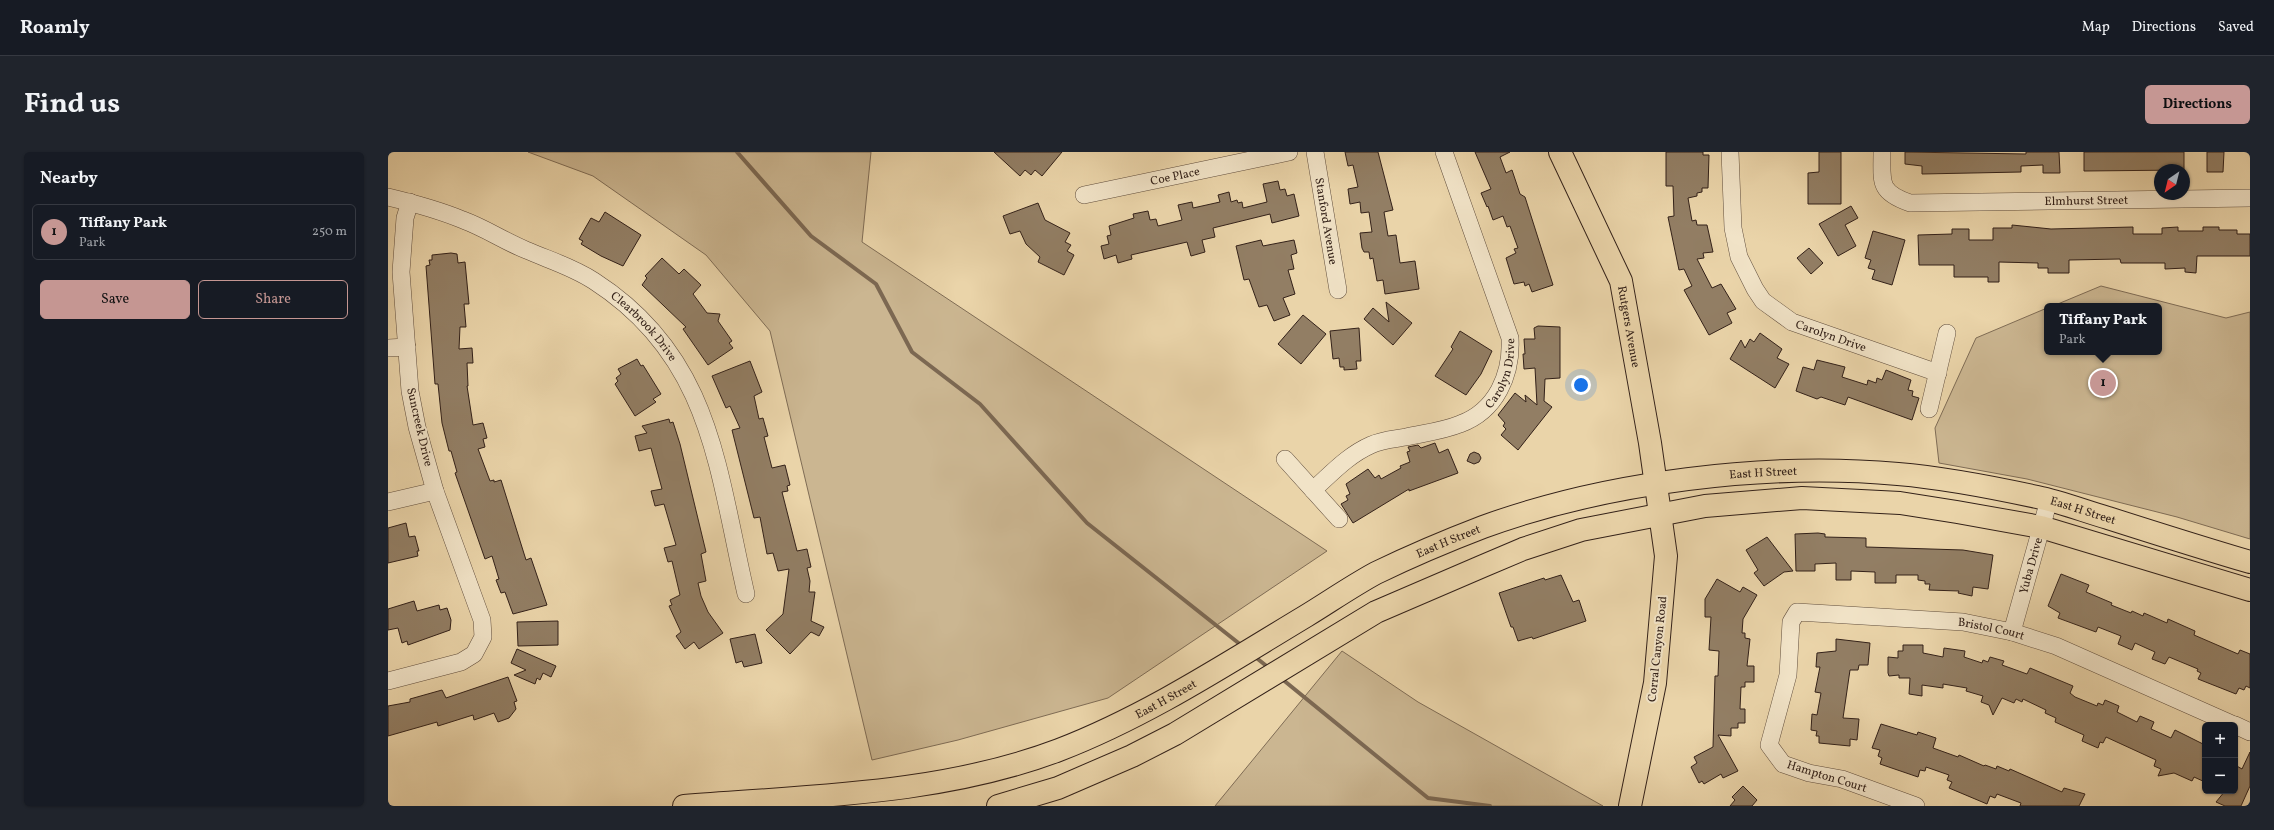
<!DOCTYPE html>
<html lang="en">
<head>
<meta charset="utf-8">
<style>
  :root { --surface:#171b24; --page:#20242c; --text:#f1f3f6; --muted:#9ea1a6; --line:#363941; --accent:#c59692 }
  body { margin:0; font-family:Vollkorn,serif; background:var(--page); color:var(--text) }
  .controls { position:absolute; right:12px; bottom:12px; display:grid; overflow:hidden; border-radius:6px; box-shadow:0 1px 3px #0004 }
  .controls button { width:36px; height:36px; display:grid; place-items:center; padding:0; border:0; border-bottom:1px solid var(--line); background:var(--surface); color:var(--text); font:20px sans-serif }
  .compass { position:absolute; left:1766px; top:12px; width:36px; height:36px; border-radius:50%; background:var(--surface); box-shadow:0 1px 3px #0004; rotate:215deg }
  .you { position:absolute; left:1193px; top:233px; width:14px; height:14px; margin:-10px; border:3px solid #fff; border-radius:50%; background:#1a73e8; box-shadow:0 0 0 6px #1a73e833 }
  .badge { display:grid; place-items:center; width:26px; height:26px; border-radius:50%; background:var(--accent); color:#111; font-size:13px; font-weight:700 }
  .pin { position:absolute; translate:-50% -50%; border:2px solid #fff; box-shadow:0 1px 4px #0006 }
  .popup { position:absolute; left:1656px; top:151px; width:118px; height:52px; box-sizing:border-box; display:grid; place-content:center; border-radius:6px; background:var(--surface); filter:drop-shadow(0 1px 3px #0005); font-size:13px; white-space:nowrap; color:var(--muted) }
  .popup b { font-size:15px; color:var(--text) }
  .popup::after { content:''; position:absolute; left:50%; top:100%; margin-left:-8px; border:8px solid transparent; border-top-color:var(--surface) }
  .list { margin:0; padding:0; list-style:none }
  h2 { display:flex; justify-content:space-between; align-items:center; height:52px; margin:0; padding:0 16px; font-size:17px }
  h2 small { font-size:13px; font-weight:400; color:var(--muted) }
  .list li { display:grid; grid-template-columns:26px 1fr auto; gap:12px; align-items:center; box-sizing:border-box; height:56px; margin:0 8px 8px; padding:0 8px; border:1px solid var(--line); border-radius:6px }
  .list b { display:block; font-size:15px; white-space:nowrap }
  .list p { margin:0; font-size:13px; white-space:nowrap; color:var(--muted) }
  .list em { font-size:13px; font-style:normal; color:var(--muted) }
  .actions { display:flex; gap:8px; padding:12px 16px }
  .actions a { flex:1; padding:9px 0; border:1px solid var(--accent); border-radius:6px; text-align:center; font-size:14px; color:var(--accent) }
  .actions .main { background:var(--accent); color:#111 }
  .map { position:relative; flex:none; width:1862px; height:654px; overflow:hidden; border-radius:6px }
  header { display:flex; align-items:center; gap:24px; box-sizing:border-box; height:56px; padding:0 20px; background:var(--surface); border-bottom:1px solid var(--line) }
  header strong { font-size:19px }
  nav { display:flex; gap:22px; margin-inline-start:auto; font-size:14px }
  .intro { display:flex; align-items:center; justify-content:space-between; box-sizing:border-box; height:96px; padding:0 24px }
  h1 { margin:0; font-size:28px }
  .button { padding:10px 18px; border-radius:6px; background:var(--accent); color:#111; font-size:14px; font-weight:700 }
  main { display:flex; gap:24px; padding:0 24px }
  aside { flex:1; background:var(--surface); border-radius:6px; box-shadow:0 1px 3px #0004 }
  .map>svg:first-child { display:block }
</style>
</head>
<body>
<header>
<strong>Roamly</strong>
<nav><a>Map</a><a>Directions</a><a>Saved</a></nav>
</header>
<div class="intro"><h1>Find us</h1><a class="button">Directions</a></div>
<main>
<aside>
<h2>Nearby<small></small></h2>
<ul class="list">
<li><span class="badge">1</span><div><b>Tiffany Park</b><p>Park</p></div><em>250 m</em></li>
</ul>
<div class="actions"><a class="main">Save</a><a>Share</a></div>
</aside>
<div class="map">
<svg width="1862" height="654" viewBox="0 0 1862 654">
  <rect width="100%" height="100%" fill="#ead4a9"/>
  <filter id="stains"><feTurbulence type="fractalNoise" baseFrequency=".005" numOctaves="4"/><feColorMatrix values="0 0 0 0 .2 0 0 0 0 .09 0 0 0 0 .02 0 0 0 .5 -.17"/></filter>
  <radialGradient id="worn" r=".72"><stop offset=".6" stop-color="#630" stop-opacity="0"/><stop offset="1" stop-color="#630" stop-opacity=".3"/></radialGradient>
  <!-- green -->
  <g fill="#cbb691" stroke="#7f6c55">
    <polygon points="140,0 483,0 474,90 939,399 720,546 570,588 484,608 382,179 318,103 205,24"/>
    <polygon points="1713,134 1838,166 1862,160 1862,387 1789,365 1639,327 1551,311 1547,276 1588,186 1659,156 1659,200 1771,200 1771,154 1665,154"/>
    <polygon points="954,499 1030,550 1215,654 827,654"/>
  </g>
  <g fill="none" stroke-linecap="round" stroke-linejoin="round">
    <!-- stream -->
    <g stroke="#7c6852" stroke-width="4">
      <polyline points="349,0 423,84 488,132 524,200 592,252 699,371 853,493"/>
      <polyline points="866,504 881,516"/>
      <polyline points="894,527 1040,646 1102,654"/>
    </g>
  </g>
  <!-- building -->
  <g fill="#927e64" stroke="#332119">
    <polygon points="606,0 674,0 654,24 647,18 643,23 637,18 632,24"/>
    <polygon points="957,0 990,0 1005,58 996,60 1000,84 1008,83 1012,111 1027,109 1031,137 997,142 995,128 989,129 985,106 982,107 981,100 976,100 974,96 972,81 984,80 981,60 973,61 972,50 962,52 960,37 970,35 965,13 960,14"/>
    <polygon points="1087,0 1122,0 1112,5 1118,21 1124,18 1132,42 1137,45 1165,133 1144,140 1141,132 1137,134 1136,130 1126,132 1118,106 1128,101 1126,97 1130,96 1122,74 1119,75 1115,64 1105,68 1100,54 1099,55 1093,41 1103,37"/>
    <polygon points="1278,0 1315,0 1315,3 1321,3 1320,36 1314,36 1314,40 1309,41 1309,44 1300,46 1304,69 1308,68 1309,73 1319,73 1325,100 1315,101 1316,106 1309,107 1324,136 1333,132 1348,157 1339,161 1344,171 1321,183 1296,138 1304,134 1296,117 1291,118 1280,65 1286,64 1285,34 1278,34"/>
    <polygon points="1431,0 1453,0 1453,52 1420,52 1420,21 1431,20"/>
    <polygon points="1517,0 1638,2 1638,0 1671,0 1672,21 1655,21 1655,13 1633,14 1633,20 1534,22 1534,14 1517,12"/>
    <polygon points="1696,0 1796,0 1796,18 1696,19"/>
    <polygon points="1819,0 1836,0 1835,20 1819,20"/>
    <polygon points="890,29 892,38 897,37 899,44 906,42 911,64 884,71 882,62 825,76 827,85 814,88 817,100 803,104 799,90 743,103 744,107 730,111 728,103 716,107 713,94 721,92 719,84 723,83 721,74 746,66 745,62 760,59 762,68 768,67 770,74 794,68 790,53 804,50 805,56 832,50 830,43 841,40 843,50 849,48 850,51 854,50 855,56 879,50 875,32"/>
    <polygon points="650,51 657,68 682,81 677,90 683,93 679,99 686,103 676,123 650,110 652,105 638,92 632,79 622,82 615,64"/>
    <polygon points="1463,54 1470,66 1457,73 1468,94 1450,104 1431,72"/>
    <polygon points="217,60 253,83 235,114 213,104 193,92 195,89 191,87 203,66 211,70"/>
    <polygon points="1624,73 1663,77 1745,75 1745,82 1774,82 1774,76 1790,75 1790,79 1815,79 1815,75 1831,75 1831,78 1849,78 1849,82 1862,82 1862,104 1809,104 1808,121 1797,120 1797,116 1777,117 1777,111 1733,111 1732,107 1681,108 1681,121 1660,121 1660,116 1650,116 1650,111 1611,110 1611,130 1600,130 1600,125 1566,125 1566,113 1531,113 1530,83 1564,82 1564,77 1581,77 1581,88 1605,88 1605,76 1624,76"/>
    <polygon points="1485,79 1517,88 1504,133 1484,127 1487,118 1480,116 1483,108 1477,106"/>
    <polygon points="873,88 875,94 906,88 909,101 903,103 906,117 900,118 907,142 895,146 902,163 886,169 879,153 871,155 861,127 856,128 848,94"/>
    <polygon points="1421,96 1435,111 1423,122 1409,106"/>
    <polygon points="63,101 69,102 70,111 77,110 81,152 76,152 78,175 72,175 71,197 84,196 85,211 79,211 80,234 79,234 85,273 95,271 99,286 95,287 97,295 90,297 102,329 106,328 106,330 113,328 138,408 143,406 159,453 125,462 117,440 113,441 108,428 111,427 104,404 97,407 67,321 69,320 63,299 61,299 54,271 50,232 47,232 38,114 42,113 41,108 44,108 44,103"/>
    <polygon points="274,106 291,122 296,117 313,133 305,142 319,161 332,162 330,169 344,189 341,191 345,196 320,213 295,177 298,175 254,133 259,126 257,124"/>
    <polygon points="998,150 1024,171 1005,193 976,167 985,156 1001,170"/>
    <polygon points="915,163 938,182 913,212 890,192"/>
    <polygon points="1150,174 1172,175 1172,226 1157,227 1156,249 1164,255 1130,298 1113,283 1118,277 1115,274 1117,271 1110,263 1127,241 1138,250 1137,243 1149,253 1147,216 1136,217 1135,202 1137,202 1136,187 1147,187 1146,176"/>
    <polygon points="971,176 973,209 968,209 969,217 956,218 956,215 952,215 951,206 945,207 942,179"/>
    <polygon points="1072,179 1104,199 1093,222 1078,243 1047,224 1065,197 1063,195"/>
    <polygon points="1372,181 1394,197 1389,206 1401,212 1387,236 1342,207 1353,188 1357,196 1362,187 1366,190"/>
    <polygon points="249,207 253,214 255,213 273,242 265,247 268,250 247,264 227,232 230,229 228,226 233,222 230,217"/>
    <polygon points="1429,208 1457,215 1454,225 1479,233 1480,228 1488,231 1489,226 1494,228 1498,218 1523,228 1520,238 1525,239 1524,244 1531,246 1524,268 1460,245 1457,253 1433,245 1429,247 1408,239 1415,215 1426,218"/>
    <polygon points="362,209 374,240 366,244 371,267 375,266 380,284 376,285 384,316 397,313 402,333 399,334 400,339 394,340 409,399 419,397 423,415 419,416 422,429 421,440 427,440 423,469 436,475 431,484 423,480 402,502 378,478 395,462 401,417 390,419 385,401 379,402 372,365 366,366 344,278 352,276 342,254 338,256 324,224"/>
    <polygon points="281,267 282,271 285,270 292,292 318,400 313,402 318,429 310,431 313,444 320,460 335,481 311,497 306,490 297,497 288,484 293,480 281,454 284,453 282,448 292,443 284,409 280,410 276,396 288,393 276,352 267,354 263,339 274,337 263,296 251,299 247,284 259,281 254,274"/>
    <polygon points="1047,291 1051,301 1060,297 1070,321 1021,339 1021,337 965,371 953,352 960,348 958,344 962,342 958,332 980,317 987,326 991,323 993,327 1013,316 1012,314 1022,310 1019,300 1022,299 1020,295 1030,293 1033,296"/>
    <polygon points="1086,300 1091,302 1093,306 1091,310 1086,312 1079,309 1082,302"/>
    <polygon points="18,371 21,385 27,384 31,399 29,399 30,404 0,411 0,376"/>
    <polygon points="1430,381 1437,382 1437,385 1478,386 1478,395 1575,398 1605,403 1600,437 1585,435 1584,444 1570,441 1571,439 1541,438 1542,432 1537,432 1537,429 1530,428 1530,423 1508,423 1508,431 1487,431 1487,420 1463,419 1463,428 1448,428 1448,411 1427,412 1427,419 1408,419 1407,382"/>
    <polygon points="1379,385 1405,419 1396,420 1376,434 1366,421 1370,418 1358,398"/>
    <polygon points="1673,422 1701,433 1698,440 1724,451 1723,453 1743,461 1744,459 1755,464 1756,461 1779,471 1780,467 1807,479 1806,483 1850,502 1852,498 1862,502 1862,536 1858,534 1856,538 1851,536 1848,542 1810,527 1813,521 1809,519 1810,517 1781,505 1777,512 1764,507 1767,500 1747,491 1744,498 1730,492 1733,484 1710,475 1708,480 1670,466 1672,461 1660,454"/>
    <polygon points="1173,423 1185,450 1191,448 1198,469 1145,487 1144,485 1130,489 1125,475 1123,475 1111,441 1156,426 1157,428"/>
    <polygon points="1329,427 1352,440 1355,435 1369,443 1355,467 1354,481 1357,481 1357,486 1362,487 1359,514 1366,514 1366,530 1357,530 1357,535 1353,535 1352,557 1357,557 1357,571 1350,571 1350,576 1343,576 1343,584 1330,583 1350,619 1335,626 1333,622 1316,632 1314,629 1311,631 1303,615 1309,611 1306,605 1325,595 1327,524 1330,524 1331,499 1321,498 1323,465 1317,465 1317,447"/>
    <polygon points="26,449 29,459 51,453 52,458 59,456 63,468 62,478 20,493 19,489 14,491 10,476 0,478 0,457"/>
    <polygon points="170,469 170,493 130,494 129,470"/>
    <polygon points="367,482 374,511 356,515 354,509 348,511 342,487"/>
    <polygon points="1448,487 1482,491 1480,513 1471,513 1470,518 1462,518 1455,566 1471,567 1469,588 1462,587 1462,594 1431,591 1431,584 1428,584 1429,579 1423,578 1424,562 1429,563 1433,541 1427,540 1432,515 1428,515 1429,501 1448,499"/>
    <polygon points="1515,493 1535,493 1535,501 1555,505 1556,496 1577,499 1576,505 1594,511 1595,508 1600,510 1602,505 1616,509 1614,513 1639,522 1642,516 1685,534 1682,541 1687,545 1709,554 1710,551 1715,553 1717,548 1731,554 1729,560 1749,570 1752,564 1766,570 1763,577 1783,586 1787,578 1817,593 1817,630 1806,625 1804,629 1786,621 1770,624 1773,617 1766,614 1768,608 1718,585 1715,591 1712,590 1710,596 1694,589 1696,583 1667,570 1668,566 1657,561 1658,558 1635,547 1634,550 1628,547 1626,551 1614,546 1605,563 1601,553 1593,550 1595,544 1578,539 1579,536 1555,532 1555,536 1534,533 1534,544 1521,542 1522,526 1511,526 1511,523 1501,524 1500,521 1500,505 1510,506 1510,499 1515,499"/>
    <polygon points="129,497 168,514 163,525 155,521 152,528 149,526 147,532 126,523 138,518 123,511"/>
    <polygon points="120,525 129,549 126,550 128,557 121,566 110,570 106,561 86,568 85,563 50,574 49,570 0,584 0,554 22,550 22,547 54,538 58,546"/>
    <polygon points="1493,572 1529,583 1530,580 1548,586 1545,596 1570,605 1571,603 1596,614 1597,613 1608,617 1609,614 1621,619 1622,617 1674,640 1676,636 1697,642 1691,654 1632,654 1633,651 1609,642 1607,646 1602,644 1599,652 1561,636 1564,630 1559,628 1561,623 1538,615 1537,619 1532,618 1530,625 1492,612 1494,606 1490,604 1492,598 1484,596"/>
    <polygon points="1862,600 1862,634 1853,654 1837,654 1828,650 1837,639 1847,639 1847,613 1854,617"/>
    <polygon points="1355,634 1369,648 1364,654 1342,654 1347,648 1344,645"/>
  </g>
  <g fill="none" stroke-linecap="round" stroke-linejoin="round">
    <defs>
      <g id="minor">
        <path id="s1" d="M927 0 950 138"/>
        <path id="s2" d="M1342 0 1345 76 1351 105 1367 137 1375 149 1404 170 1550 221"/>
        <path id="s3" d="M1494 0C1494 30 1490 40 1522 51L1862 46"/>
        <path id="s4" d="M696 43 901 0"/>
        <path id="s5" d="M0 45C25 51 51 58 75 68 97 76 116 89 138 98 161 108 185 115 206 129 324 205 329 317 358 442"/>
        <polyline points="0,196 19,195"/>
        <polyline points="1541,257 1559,181"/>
        <polyline points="897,307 951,367"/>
        <path id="s6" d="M925 338C943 322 960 303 983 293 993 288 1007 287 1018 285 1036 281 1055 279 1072 272 1108 259 1124 223 1122 186L1056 0"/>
        <polyline points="0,350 47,339"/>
        <path id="s7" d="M1624 480 1661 348"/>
        <polyline points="0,529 73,510 86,502 95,485 94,468 47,339 29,275 22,239 13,120 17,66 22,50"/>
        <polyline points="1847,573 1862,580"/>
        <path id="s8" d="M1528 654 1454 627 1421 621 1395 612 1381 593 1400 523 1403 470 1409 460 1575 470 1624 480 1668 494 1846 573"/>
      </g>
      <g id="major">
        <path id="s9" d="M1172 0 1233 129 1262 291 1278 404 1267 531 1242 654"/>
        <path id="s10" d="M296 654C421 644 552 643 671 598 759 564 838 512 918 464 941 450 964 434 988 421 1021 405 1061 388 1095 375 1218 330 1379 310 1510 322 1557 326 1603 335 1649 345 1673 350 1696 359 1720 366 1767 381 1814 396 1862 410"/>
        <polyline points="610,654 670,636 744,604 787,582 988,460 1095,414 1135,397 1193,378 1317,354 1414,346 1512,351 1569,360 1653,375 1862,438"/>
      </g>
    </defs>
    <!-- minor casing -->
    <use href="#minor" stroke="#614e3d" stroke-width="18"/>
    <!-- major casing -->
    <use href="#major" stroke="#332119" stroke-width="24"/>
    <!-- minor -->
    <use href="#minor" stroke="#f1e3c7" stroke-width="17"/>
    <!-- major -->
    <use href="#major" stroke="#ead4a9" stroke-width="22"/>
  </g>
  <g text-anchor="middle" stroke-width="4" stroke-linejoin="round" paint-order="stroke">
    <!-- street labels -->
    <g font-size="12" fill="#332119" stroke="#f1e3c7">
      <text dy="4" stroke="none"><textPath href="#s4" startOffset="93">Coe Place</textPath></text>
      <text dy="4" stroke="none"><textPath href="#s3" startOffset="242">Elmhurst Street</textPath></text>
      <text dy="4" stroke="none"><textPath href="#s1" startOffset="70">Stanford Avenue</textPath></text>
      <text dy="4" stroke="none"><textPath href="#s5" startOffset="291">Clearbrook Drive</textPath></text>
      <text dy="4" stroke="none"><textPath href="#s9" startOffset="189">Rutgers Avenue</textPath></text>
      <text dy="4" stroke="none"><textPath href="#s2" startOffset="233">Carolyn Drive</textPath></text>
      <text dy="4" stroke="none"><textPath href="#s6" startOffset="235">Carolyn Drive</textPath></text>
      <text transform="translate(32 275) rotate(77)" y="4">Suncreek Drive</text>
      <text dy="4" stroke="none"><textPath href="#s10" startOffset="1147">East H Street</textPath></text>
      <text dy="4" stroke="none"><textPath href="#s10" startOffset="1471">East H Street</textPath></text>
      <text dy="4" stroke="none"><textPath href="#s10" startOffset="823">East H Street</textPath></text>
      <text dy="4" stroke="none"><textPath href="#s7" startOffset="69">Yuba Drive</textPath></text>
      <text dy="4" stroke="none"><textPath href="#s8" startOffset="496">Bristol Court</textPath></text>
      <text transform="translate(1269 497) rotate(-84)" y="4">Corral Canyon Road</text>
      <text dy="4" stroke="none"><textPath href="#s10" startOffset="499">East H Street</textPath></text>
      <text transform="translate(1439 624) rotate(17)" y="4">Hampton Court</text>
    </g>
  </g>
  <rect width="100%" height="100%" filter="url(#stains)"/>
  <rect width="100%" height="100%" fill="url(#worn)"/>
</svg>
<div class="controls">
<button>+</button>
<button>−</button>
</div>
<svg class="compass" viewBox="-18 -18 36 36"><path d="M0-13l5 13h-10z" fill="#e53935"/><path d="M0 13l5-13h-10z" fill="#9ea1a6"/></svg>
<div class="you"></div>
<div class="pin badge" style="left:1715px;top:231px">1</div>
<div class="popup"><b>Tiffany Park</b>Park</div>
</div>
</main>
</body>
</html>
